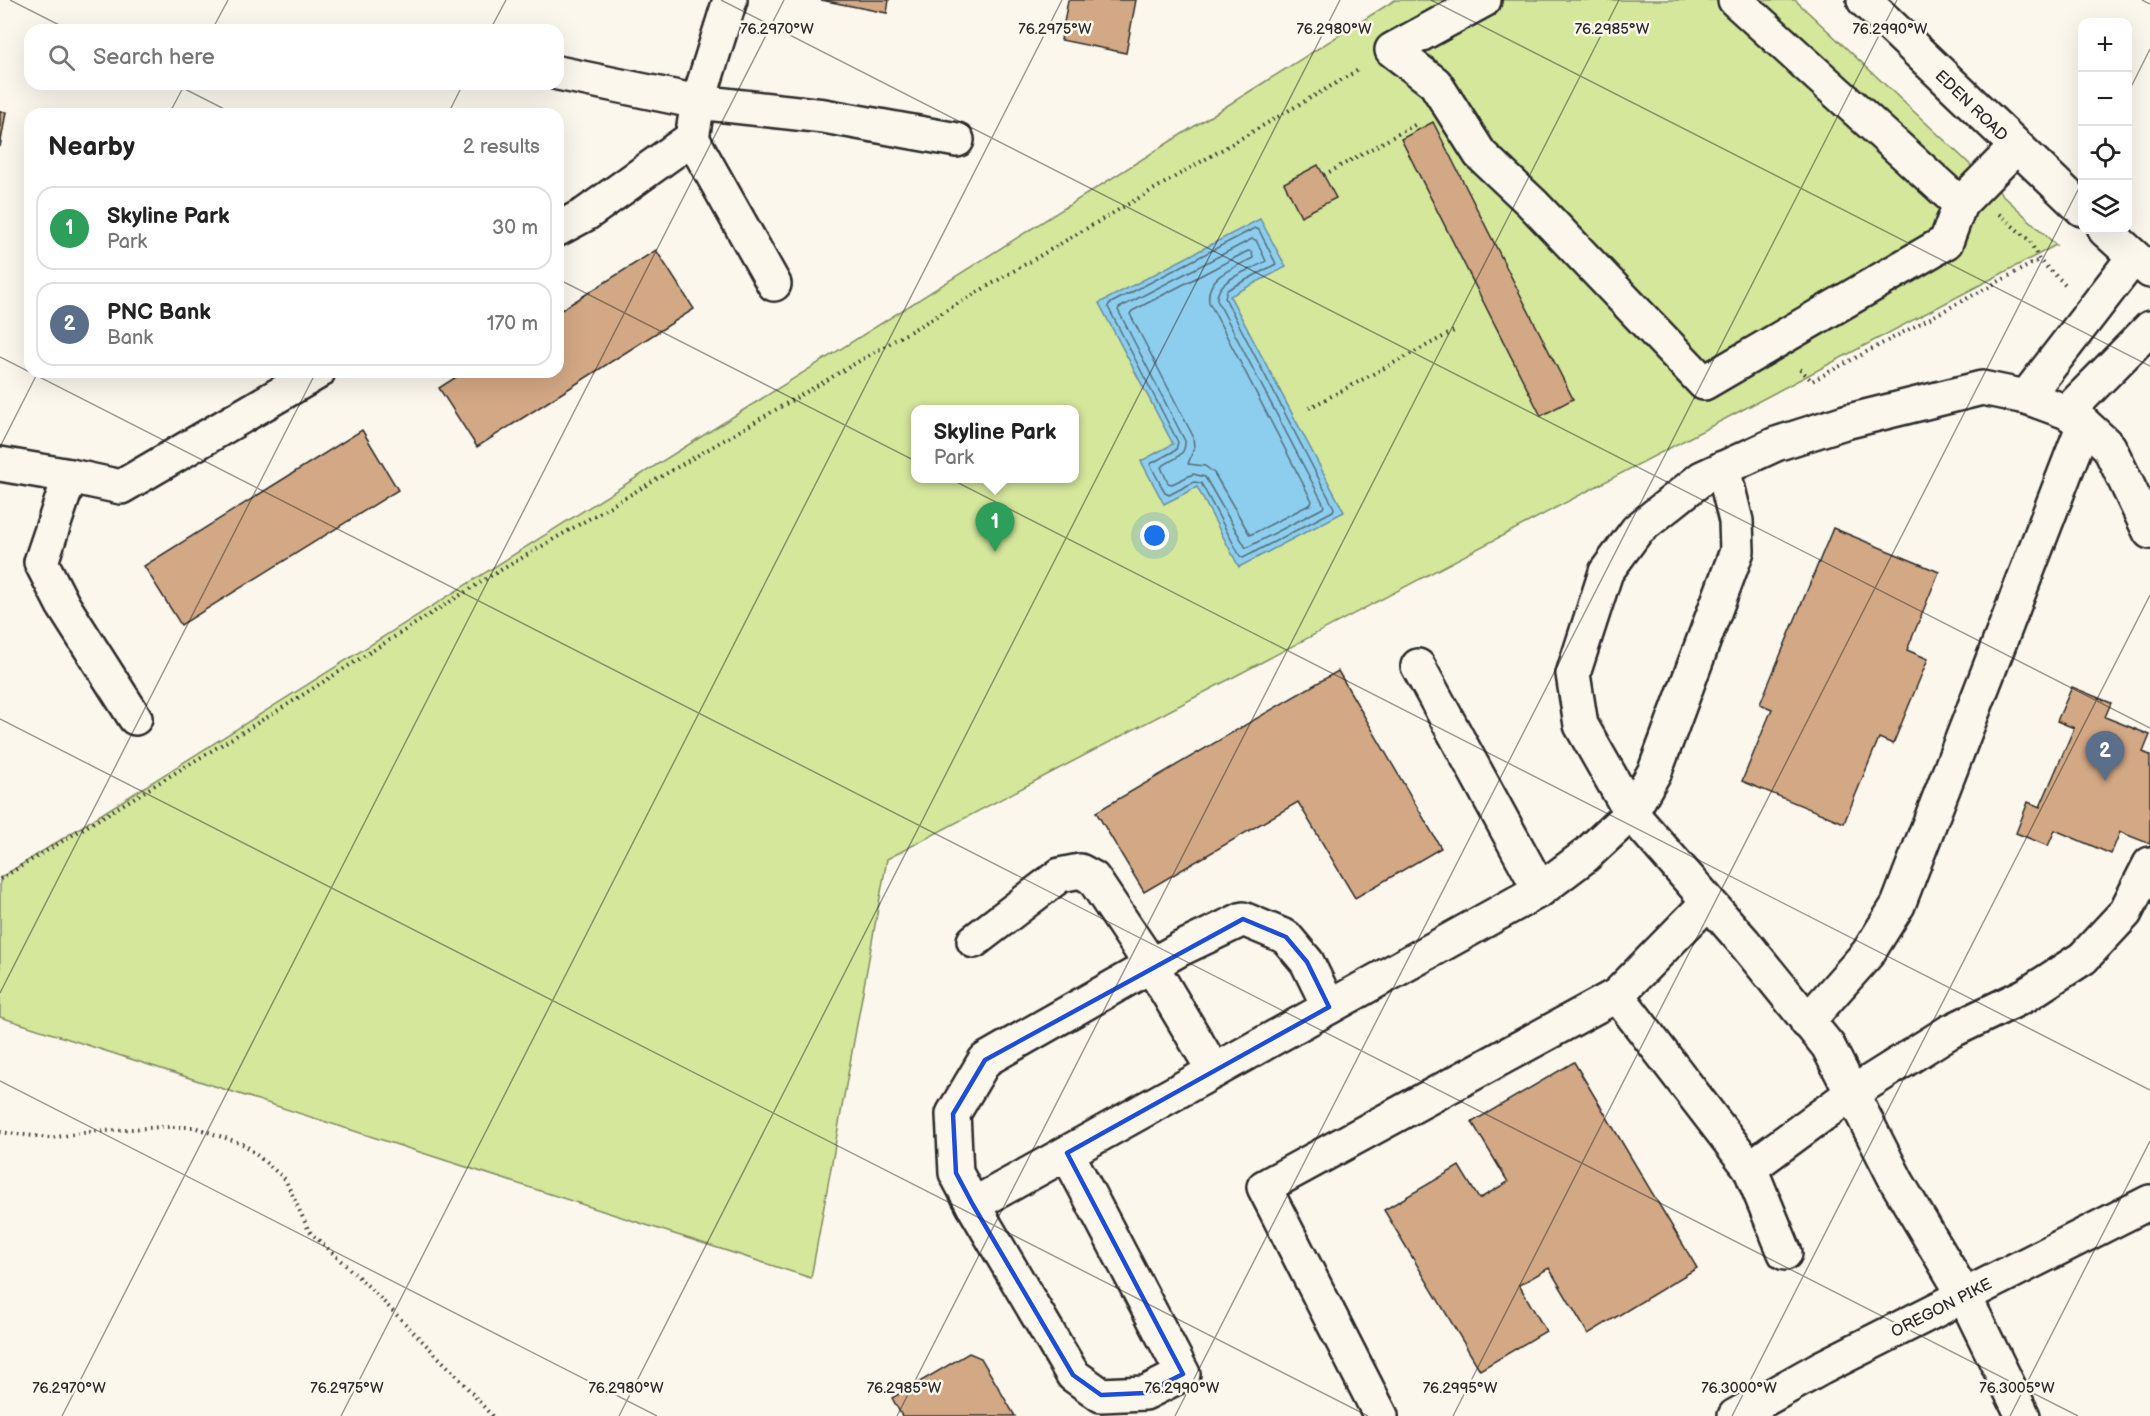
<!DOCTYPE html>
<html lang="en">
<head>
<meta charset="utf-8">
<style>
  :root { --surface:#fff; --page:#f6f6f6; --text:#222; --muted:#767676; --line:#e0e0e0; --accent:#0f766e }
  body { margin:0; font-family:"Balsamiq Sans",sans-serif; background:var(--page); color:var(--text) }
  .controls { position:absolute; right:18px; top:18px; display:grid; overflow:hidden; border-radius:12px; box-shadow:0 6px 24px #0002 }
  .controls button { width:54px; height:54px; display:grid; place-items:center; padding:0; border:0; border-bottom:2px solid var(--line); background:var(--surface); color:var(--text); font:30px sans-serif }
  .you { position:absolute; left:1155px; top:536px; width:21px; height:21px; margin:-15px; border:4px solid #fff; border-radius:50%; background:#1a73e8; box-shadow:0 0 0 9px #1a73e833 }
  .badge { display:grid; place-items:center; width:39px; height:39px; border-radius:50%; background:var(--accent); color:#fff; font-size:20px; font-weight:700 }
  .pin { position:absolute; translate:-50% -50px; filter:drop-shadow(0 2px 3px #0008) }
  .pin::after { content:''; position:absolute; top:32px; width:21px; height:18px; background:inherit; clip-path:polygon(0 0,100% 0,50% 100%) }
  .popup { position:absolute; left:911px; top:405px; width:168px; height:78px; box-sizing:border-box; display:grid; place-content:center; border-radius:12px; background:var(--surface); filter:drop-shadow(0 2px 4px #0005); font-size:20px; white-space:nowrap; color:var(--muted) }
  .popup b { font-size:22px; color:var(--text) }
  .popup::after { content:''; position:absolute; left:50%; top:100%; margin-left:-12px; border:12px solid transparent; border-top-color:var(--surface) }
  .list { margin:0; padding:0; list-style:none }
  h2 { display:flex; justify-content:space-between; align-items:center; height:78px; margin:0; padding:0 24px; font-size:26px }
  h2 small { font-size:20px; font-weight:400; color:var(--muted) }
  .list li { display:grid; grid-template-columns:39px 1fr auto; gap:18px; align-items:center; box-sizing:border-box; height:84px; margin:0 12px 12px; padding:0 12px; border:2px solid var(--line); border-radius:18px }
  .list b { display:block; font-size:22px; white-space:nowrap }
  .list p { margin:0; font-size:20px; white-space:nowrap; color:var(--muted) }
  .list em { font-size:20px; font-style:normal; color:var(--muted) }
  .icon { flex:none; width:33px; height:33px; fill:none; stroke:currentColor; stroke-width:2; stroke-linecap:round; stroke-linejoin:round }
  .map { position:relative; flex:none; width:2150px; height:1416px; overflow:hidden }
  .search { position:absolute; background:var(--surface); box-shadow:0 6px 24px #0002; left:24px; top:24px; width:540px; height:66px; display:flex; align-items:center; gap:15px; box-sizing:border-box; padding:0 21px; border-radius:18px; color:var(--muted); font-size:22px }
  .panel { position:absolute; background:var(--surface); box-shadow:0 6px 24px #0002; left:24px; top:108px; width:540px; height:270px; border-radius:18px }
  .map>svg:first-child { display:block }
</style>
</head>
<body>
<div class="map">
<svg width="2150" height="1416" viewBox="0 0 2150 1416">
  <rect width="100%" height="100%" fill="#fbf7ec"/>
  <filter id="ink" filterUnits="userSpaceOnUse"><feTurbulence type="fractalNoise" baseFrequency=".0167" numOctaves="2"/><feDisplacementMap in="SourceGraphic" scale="12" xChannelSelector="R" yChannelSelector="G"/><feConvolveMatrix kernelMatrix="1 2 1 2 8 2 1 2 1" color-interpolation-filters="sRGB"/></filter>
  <g filter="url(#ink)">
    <!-- green -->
    <path fill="#d4e79b" stroke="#808963" stroke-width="1.5" fill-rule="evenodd" d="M1395 0H1795L2056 245 887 859 811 1278 0 1017V878ZM916 410H1074V478H916Z"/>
    <!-- water -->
    <polygon fill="#8dceee" stroke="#668da0" stroke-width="1.5" points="1260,219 1286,267 1230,296 1344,512 1239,567 1197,487 1164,504 1141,461 1173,444 1099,303"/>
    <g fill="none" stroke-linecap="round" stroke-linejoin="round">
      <!-- shore -->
      <g stroke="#526c79" stroke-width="1.5">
        <polygon points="1255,228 1259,230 1276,264 1227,290 1225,298 1334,508 1333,511 1243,558 1240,556 1201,483 1194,482 1169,495 1165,493 1150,464 1176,450 1178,442 1108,307 1109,304"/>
        <path d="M1252 239 1256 240 1266 261C1251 271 1216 278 1217 300L1324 505 1323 508 1246 548 1205 477 1193 474 1172 484 1168 483 1161 467C1172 459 1186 457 1185 441L1118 310 1119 308Z"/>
        <path d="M1248 251 1252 252 1253 258C1234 268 1205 276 1209 302L1312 501 1311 504 1250 535 1214 473 1205 466 1188 464 1194 448 1193 436 1130 314 1132 311Z"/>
      </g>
    </g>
    <!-- building -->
    <g fill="#d3a884" stroke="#2b2b2b" stroke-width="1.5">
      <polygon points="821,0 889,0 887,13"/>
      <polygon points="1068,0 1136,0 1126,53 1061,40"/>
      <polygon points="0,111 6,112 0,147"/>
      <polygon points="1433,122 1573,399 1541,416 1401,139"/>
      <polygon points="1318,165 1336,198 1301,216 1284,183"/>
      <polygon points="656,250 694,309 477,447 439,388 464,372 558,372 558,312"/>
      <polygon points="362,430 398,490 181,625 144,566"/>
      <polygon points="1833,528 1939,572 1907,650 1928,659 1893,744 1879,738 1844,823 1742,781 1772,709 1760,704"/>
      <polygon points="1338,671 1441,848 1355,898 1298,802 1144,892 1096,812"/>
      <polygon points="2072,687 2111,703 2105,717 2150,735 2143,752 2150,755 2150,844 2120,832 2111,854 2055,830 2048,846 2016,833 2028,802 2040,807 2074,728 2057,721"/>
      <polygon points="1574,1062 1697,1268 1588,1334 1549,1268 1519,1285 1546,1331 1480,1370 1384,1210 1459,1166 1479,1199 1508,1182 1472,1122"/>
      <polygon points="969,1353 981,1358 1015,1416 902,1416 892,1398"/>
    </g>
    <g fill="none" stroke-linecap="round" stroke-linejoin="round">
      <defs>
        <g id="minor">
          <polyline points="1484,0 1392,50 1435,83 1480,154 1532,203 1704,383 1946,242 1960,204 2016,147"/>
          <polyline points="1735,0 1960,204"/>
          <polyline points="1864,0 2082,209"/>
          <polyline points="558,73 698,102 824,116 957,140"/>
          <polyline points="692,138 774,284"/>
          <polyline points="558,229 586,214 692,138 698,102 730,0"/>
          <polyline points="2105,230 2150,271"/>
          <polyline points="2026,397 2134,257"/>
          <polyline points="2067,412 2150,328"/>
          <polyline points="0,464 70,476 121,487 318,372"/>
          <polyline points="70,476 41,562 63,605 135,718"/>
          <polyline points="1418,666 1540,890"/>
          <polyline points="974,941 1060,875 1080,871 1093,878 1151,965 1214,1071"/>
          <polyline points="1617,995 1708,902"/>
          <polyline points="1807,1022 1868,953 1898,905 2084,424"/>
          <polyline points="1067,1153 1183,1374 1145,1393 1101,1395 1073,1375 973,1205 1540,890 1585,856 1631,813 1655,771 1737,551 1736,521 1723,468"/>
          <polyline points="1750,1168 1852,1093 1949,1032 2026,995 2083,958 2125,913 2150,864"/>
          <polyline points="973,1205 956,1173 953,1114 985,1060 1180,949 1243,919 1286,937 1307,962 1329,1007"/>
          <polyline points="1381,1416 1264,1187 1617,995 1750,1168 1785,1253"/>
          <polyline points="2023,1416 1964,1295 1897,1182 1828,1046 1743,941 1631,813 1581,725 1573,674 1606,572 1637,530 1702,478 1776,444 1845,422 1982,388 2026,397 2067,412 2084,424 2109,447 2150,532"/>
        </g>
        <polyline id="major" points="1735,1416 1821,1368 2150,1202"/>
      </defs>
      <!-- minor casing -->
      <use href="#minor" stroke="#2b2b2b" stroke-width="38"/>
      <!-- major casing -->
      <use href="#major" stroke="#2b2b2b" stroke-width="38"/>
      <!-- path -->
      <g stroke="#2b2b2b" stroke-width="4" stroke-dasharray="1.5 4.5" stroke-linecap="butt">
        <polyline points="1324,175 1418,123"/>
        <polyline points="1999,214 2030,241 2039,260 2067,286"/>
        <polyline points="1800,369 1812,381 2039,260"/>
        <polyline points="1309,408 1456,330"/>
        <polyline points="0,879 282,708 489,577 1360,69"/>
        <polyline points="0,1132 50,1138 89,1132 162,1127 194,1127 245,1145 285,1179 309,1231 369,1287 454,1373 492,1416"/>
      </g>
      <!-- minor -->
      <use href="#minor" stroke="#fbf7ec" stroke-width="33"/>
      <!-- major -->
      <use href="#major" stroke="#fbf7ec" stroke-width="33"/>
    </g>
  </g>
  <!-- marked area -->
  <path fill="none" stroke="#1d4ed8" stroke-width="4.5" stroke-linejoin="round" d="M1243 919 1286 937 1307 962 1329 1007 1067 1153 1183 1374 1145 1393 1101 1395 1073 1375 973 1205 956 1173 953 1114 985 1060Z"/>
  <!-- ticks -->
  <path fill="none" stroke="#2b2b2b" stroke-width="1.5" stroke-opacity="0.45" d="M10 0 69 30M721 0 2150 728M1431 0 2150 366M2142 0 2150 4M212 30 228 0M490 30 506 0M175 84 234 114M2128 93 2150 49M169 114 185 84M448 114 463 84M558 279 2150 1090M0 357 2078 1416M0 447 38 372M0 719 1368 1416M0 993 316 372M0 1081 657 1416M62 1416 784 0M341 1416 1062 0M619 1416 1340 0M897 1416 1619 0M1175 1416 1897 0M1453 1416 2082 182M1732 1416 2150 595M2010 1416 2150 1141"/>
  <g text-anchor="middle" stroke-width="5" stroke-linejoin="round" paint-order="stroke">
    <!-- street labels -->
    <g font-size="16" fill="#2b2b2b" stroke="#fbf7ec">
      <text transform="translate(1972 105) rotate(44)" y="6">EDEN ROAD</text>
      <text transform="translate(1941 1307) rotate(-27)" y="6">OREGON PIKE</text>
    </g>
  </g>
  <g font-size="15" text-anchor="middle" fill="#2b2b2b" stroke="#fbf7ec" stroke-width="5" stroke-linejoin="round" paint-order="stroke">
    <text x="777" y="34">76.2970°W</text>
    <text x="1055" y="34">76.2975°W</text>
    <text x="1334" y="34">76.2980°W</text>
    <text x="1612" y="34">76.2985°W</text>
    <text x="1890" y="34">76.2990°W</text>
    <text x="69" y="1393">76.2970°W</text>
    <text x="347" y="1393">76.2975°W</text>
    <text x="626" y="1393">76.2980°W</text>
    <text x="904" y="1393">76.2985°W</text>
    <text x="1182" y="1393">76.2990°W</text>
    <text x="1460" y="1393">76.2995°W</text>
    <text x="1739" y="1393">76.3000°W</text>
    <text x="2017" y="1393">76.3005°W</text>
  </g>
</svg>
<div class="controls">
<button>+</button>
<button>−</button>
<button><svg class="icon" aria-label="locate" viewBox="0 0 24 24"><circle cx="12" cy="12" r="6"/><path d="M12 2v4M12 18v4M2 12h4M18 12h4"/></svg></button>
<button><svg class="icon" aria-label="layers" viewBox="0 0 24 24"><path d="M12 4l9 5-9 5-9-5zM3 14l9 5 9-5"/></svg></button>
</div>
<div class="you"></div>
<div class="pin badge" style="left:995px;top:552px;background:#2e9e5b">1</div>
<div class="popup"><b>Skyline Park</b>Park</div>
<div class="pin badge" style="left:2105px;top:781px;background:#5c6f8a">2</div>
<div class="search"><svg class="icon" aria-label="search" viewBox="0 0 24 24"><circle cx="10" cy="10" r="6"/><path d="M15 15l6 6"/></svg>Search here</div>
<section class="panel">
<h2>Nearby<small>2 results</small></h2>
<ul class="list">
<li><span class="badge" style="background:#2e9e5b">1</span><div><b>Skyline Park</b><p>Park</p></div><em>30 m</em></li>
<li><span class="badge" style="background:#5c6f8a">2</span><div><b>PNC Bank</b><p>Bank</p></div><em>170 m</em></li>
</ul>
</section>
</div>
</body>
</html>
